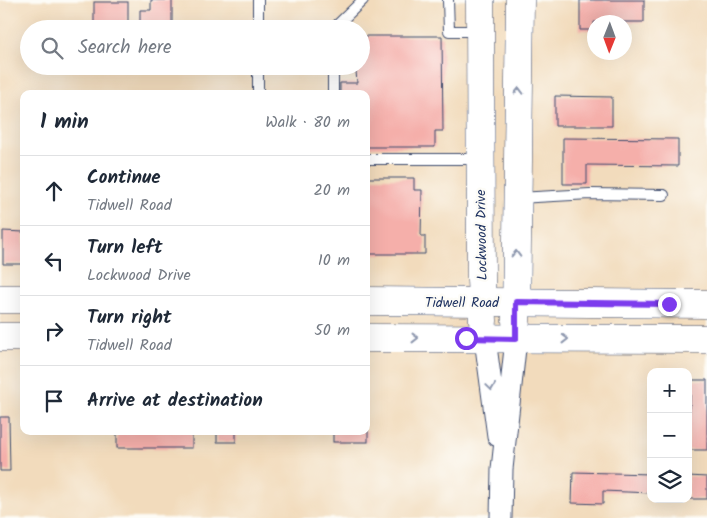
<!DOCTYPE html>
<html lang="en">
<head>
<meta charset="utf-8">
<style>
  :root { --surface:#fff; --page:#f6f6f7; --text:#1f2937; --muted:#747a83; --line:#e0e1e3 }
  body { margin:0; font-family:Kalam,sans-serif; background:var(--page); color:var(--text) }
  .controls { position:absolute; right:15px; bottom:15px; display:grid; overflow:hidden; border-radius:10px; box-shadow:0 5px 20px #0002 }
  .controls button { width:45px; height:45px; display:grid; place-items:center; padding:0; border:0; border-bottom:1px solid var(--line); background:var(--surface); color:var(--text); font:25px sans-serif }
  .compass { position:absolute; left:587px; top:15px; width:45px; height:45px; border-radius:50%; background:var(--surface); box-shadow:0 5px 20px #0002; rotate:181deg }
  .stop { position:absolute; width:15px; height:15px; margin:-11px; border:4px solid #7c3aed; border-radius:50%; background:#fff }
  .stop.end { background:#7c3aed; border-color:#fff; box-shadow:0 1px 5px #0008 }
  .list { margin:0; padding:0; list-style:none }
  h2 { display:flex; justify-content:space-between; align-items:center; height:65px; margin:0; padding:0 20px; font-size:21px }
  h2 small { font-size:16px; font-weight:400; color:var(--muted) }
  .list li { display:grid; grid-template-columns:32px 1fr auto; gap:15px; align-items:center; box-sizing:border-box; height:70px; padding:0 20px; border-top:1px solid var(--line) }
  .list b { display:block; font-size:19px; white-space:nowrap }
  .list p { margin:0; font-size:16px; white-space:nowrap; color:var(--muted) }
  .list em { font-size:16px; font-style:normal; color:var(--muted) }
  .icon { flex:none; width:28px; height:28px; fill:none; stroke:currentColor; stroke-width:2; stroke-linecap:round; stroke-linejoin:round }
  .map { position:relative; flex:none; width:707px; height:518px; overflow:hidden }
  .search { position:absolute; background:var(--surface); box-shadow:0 5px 20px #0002; left:20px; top:20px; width:350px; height:55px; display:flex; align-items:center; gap:12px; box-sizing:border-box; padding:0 18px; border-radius:28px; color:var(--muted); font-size:19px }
  .panel { position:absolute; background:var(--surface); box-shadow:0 5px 20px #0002; left:20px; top:90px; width:350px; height:345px; border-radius:10px }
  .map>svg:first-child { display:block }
</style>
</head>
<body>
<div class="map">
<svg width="707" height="518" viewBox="0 0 707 518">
  <rect width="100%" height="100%" fill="#fdfcf7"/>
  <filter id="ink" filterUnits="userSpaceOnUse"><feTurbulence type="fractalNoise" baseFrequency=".02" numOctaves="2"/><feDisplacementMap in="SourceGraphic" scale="10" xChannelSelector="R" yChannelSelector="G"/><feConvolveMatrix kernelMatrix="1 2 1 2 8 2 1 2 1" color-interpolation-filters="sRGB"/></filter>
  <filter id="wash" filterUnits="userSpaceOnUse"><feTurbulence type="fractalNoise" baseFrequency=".0096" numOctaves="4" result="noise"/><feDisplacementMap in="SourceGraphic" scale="20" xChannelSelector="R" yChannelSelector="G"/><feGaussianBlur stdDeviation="1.12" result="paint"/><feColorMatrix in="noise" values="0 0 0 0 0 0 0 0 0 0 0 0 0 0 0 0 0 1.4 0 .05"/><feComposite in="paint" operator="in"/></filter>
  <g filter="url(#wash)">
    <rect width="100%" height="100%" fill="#f2dbbc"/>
    <g id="blocks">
      <!-- building -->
      <g fill="#f5afaa">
        <polygon points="151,0 172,0 172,29 140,29 140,10 151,10"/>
        <polygon points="580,0 644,0 644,22 594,22 594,30 580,30"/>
        <rect x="94" y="2" width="34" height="27"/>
        <polygon points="361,36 442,36 443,131 435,131 435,147 366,147 366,94 340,94 340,83 357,83 356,71 351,71 351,66 361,66"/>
        <polygon points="555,96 612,97 612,126 555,126"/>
        <polygon points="563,138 678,139 678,166 587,165 587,184 563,184"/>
        <polygon points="366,178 414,178 414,190 422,190 421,236 425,236 425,254 366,254"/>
        <polygon points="3,231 24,232 24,264 3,264"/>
        <polygon points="691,380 707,380 707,450 688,450"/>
        <polygon points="0,417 9,417 10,471 0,471"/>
        <rect x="117" y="431" width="75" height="17"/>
        <rect x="217" y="431" width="19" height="11"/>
        <rect x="333" y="431" width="35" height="11"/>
        <polygon points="573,472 651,474 651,493 603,491 603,504 572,503"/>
        <polygon points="688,476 707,477 707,499 688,499"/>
      </g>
    </g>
  </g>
  <g filter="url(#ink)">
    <use href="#blocks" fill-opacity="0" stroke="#3b496c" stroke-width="1"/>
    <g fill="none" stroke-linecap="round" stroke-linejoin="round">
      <defs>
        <g id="lane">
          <polyline points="448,0 449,31 479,31"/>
          <polyline points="258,29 258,0"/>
          <polyline points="333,29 363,0"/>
          <polyline points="333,66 333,94"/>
          <polyline points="258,94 258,66"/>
          <polyline points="366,159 480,159"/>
          <polyline points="518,198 590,194 664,195"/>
        </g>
        <g id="street">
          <polyline points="485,339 498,436"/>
          <polyline points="501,518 502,469 516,339"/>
        </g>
        <g id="secondary">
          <polyline points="480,0 481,279 483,321"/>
          <polyline points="0,299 24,299"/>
          <polyline points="366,301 707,304"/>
          <polyline points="516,321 520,0"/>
          <polyline points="0,337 24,337"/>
          <polyline points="366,338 707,339"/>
        </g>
      </defs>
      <!-- lane casing -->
      <use href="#lane" stroke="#3b496c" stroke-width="12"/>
      <!-- street casing -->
      <use href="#street" stroke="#3b496c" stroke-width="23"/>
      <!-- secondary casing -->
      <use href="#secondary" stroke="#3b496c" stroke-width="29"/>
      <!-- lane -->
      <use href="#lane" stroke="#fff" stroke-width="10"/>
      <!-- street -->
      <use href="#street" stroke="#fff" stroke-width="21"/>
      <!-- secondary -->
      <use href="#secondary" stroke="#fff" stroke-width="28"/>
    </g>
    <!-- one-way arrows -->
    <defs><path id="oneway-chevron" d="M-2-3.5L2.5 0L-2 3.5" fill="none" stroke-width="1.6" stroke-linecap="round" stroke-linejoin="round" transform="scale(1.25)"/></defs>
    <g stroke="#8d97ae">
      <use href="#oneway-chevron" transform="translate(519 91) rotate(-89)"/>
      <use href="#oneway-chevron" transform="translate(516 254) rotate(-89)"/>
      <use href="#oneway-chevron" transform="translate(415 338)"/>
      <use href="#oneway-chevron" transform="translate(565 339)"/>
      <use href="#oneway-chevron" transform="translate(491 387) rotate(82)"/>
    </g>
  </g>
  <g fill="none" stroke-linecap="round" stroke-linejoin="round" filter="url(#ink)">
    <!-- route -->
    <polyline stroke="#7c3aed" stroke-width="6" points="466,338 516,339 516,302 669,304"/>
  </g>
  <g text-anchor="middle" stroke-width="5" stroke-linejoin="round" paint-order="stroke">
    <!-- street labels -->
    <g font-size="14" fill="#1b2f5e" stroke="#fdfcf7">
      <text transform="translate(481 235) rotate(-91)" y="5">Lockwood Drive</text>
      <text x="462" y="307">Tidwell Road</text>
    </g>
  </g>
</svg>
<div class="controls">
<button>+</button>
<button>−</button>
<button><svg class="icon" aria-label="layers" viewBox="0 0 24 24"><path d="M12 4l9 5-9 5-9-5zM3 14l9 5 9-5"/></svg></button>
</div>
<svg class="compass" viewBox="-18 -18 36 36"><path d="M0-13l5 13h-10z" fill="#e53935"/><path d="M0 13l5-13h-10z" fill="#747a83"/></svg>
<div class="stop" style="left:466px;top:338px"></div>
<div class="stop end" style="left:669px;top:304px"></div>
<div class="search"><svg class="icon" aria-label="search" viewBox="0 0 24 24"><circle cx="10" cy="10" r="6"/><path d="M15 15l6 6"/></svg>Search here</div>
<section class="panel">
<h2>1 min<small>Walk · 80 m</small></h2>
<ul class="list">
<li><svg class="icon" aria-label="ahead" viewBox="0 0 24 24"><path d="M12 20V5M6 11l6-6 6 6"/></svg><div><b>Continue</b><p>Tidwell Road</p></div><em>20 m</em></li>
<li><svg class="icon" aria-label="left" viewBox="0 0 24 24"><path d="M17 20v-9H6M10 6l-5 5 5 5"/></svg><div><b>Turn left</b><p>Lockwood Drive</p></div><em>10 m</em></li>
<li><svg class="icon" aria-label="right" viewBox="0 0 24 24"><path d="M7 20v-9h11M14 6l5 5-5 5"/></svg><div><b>Turn right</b><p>Tidwell Road</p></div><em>50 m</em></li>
<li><svg class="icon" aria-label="arrive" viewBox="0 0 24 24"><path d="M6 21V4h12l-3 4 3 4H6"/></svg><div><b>Arrive at destination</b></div></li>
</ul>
</section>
</div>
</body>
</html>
